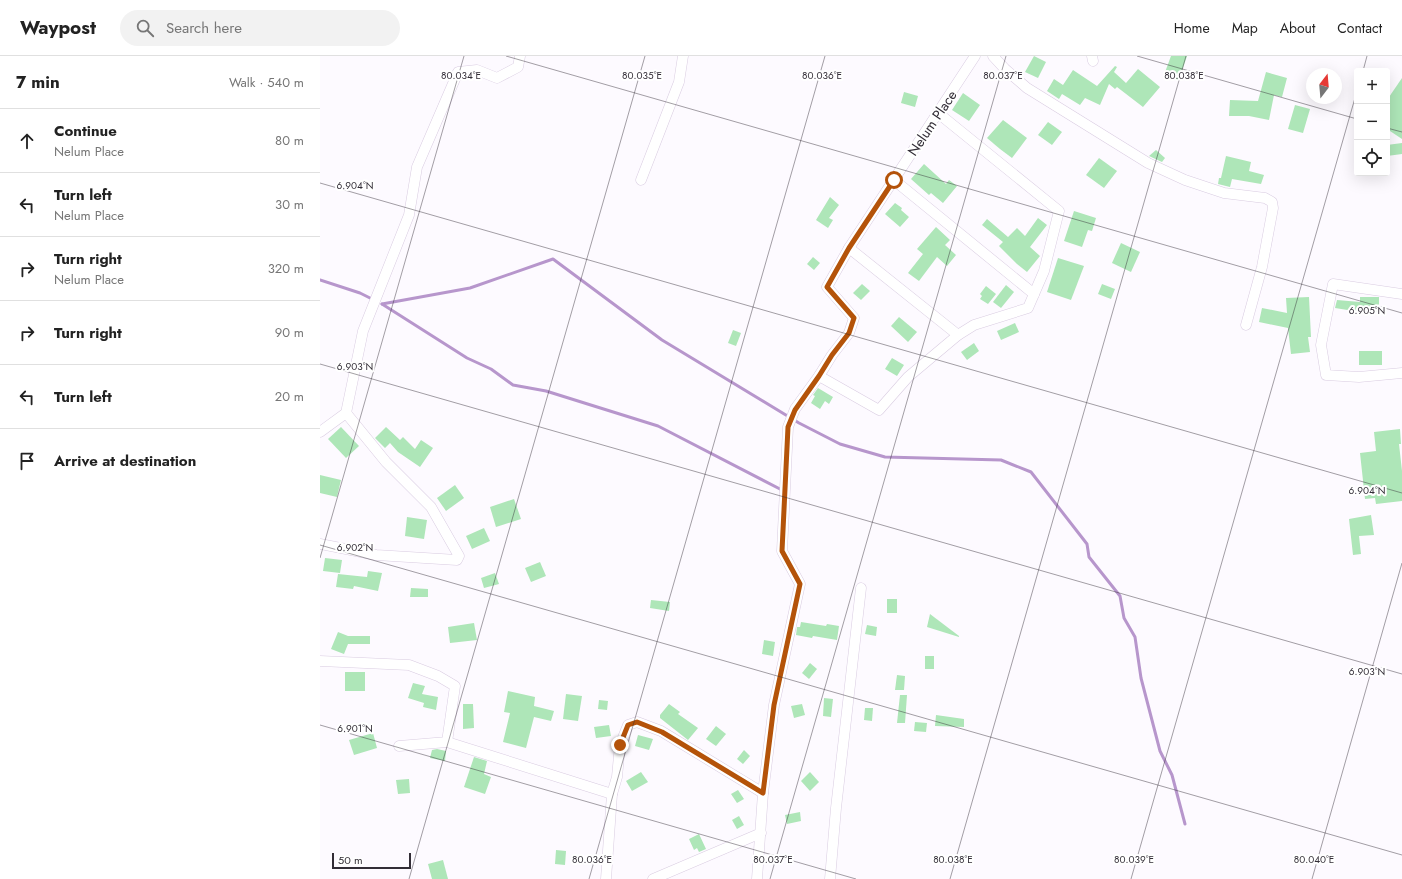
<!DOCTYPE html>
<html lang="en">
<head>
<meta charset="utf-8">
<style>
  :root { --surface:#fff; --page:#f2f2f2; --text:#222; --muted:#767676; --line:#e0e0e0 }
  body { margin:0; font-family:Jost,sans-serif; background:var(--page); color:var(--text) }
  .controls { position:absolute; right:12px; top:12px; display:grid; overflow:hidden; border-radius:4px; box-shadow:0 4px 16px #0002 }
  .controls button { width:36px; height:36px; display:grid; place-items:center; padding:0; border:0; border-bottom:1px solid var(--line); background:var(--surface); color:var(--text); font:20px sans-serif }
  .compass { position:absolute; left:986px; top:12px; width:36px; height:36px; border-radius:50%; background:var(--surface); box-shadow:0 4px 16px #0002; rotate:16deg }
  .scale { position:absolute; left:12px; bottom:10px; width:79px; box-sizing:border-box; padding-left:4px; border:2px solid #322d36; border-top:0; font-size:11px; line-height:14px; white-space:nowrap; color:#322d36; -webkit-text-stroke:3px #fff; paint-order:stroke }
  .stop { position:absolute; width:12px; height:12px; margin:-9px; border:3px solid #b45309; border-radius:50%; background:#fff }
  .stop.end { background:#b45309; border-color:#fff; box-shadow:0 1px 4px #0008 }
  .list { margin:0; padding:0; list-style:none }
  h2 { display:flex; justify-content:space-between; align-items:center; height:52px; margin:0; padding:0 16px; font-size:17px }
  h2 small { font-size:13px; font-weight:400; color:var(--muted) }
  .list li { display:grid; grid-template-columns:26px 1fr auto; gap:12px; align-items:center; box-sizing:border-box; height:64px; padding:0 16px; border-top:1px solid var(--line) }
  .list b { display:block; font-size:15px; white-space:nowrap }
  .list p { margin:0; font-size:13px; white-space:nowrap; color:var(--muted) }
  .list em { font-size:13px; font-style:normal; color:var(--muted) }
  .icon { flex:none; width:22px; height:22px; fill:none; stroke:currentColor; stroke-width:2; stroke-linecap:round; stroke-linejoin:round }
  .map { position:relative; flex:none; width:1082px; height:823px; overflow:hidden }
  header { display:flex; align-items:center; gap:24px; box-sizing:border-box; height:56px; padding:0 20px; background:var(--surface); border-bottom:1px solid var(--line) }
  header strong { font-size:19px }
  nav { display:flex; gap:22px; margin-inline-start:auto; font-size:14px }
  .search { width:280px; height:36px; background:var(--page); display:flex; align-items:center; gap:10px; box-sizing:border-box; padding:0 14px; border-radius:22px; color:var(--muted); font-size:15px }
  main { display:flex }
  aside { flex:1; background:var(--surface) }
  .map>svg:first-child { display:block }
</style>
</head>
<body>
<header>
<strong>Waypost</strong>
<div class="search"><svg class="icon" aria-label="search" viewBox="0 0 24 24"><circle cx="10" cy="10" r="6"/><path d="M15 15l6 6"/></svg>Search here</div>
<nav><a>Home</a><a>Map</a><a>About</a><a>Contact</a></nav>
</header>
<main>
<aside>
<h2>7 min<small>Walk · 540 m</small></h2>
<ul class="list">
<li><svg class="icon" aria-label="ahead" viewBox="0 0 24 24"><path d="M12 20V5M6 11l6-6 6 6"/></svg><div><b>Continue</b><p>Nelum Place</p></div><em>80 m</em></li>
<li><svg class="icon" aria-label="left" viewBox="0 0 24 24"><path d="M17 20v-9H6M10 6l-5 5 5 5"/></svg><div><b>Turn left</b><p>Nelum Place</p></div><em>30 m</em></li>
<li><svg class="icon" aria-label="right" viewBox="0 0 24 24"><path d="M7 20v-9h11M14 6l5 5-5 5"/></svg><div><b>Turn right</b><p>Nelum Place</p></div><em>320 m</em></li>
<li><svg class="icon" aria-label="right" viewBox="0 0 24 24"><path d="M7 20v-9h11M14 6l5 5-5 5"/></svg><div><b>Turn right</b></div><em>90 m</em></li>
<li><svg class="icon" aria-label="left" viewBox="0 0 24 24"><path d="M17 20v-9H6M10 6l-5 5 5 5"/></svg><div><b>Turn left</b></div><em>20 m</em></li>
<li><svg class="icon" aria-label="arrive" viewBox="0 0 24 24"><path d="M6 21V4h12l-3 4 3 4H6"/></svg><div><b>Arrive at destination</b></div></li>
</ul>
</aside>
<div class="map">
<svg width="1082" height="823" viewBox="0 0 1082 823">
  <rect width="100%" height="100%" fill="#fdfaff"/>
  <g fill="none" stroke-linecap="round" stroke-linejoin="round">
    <!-- stream -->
    <g stroke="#b796cc" stroke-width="3">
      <polyline points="0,224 40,237 54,244"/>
      <polyline points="62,248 150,232 233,203 342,284 479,367 520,388 565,401 681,404 711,416 767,488 769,501 800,540 804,562 815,581 821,622 840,695 852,719 865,768"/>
      <polyline points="62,248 147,302 171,313 193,329 226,335 338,370 460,433"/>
    </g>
  </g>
  <!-- building -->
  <g fill="#aee6b8">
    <polygon points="714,0 726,6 718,22 705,16"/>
    <polygon points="851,0 867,0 859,24 844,19"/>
    <polygon points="795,10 797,11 794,16 806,27 818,13 840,31 823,51 797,31 795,33 789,28 780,49 765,42 760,49 742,38 739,43 727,35 734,23 743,29 753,14 777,30"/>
    <polygon points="946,16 967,22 962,41 954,39 949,64 929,60 909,60 910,44 938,45"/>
    <polygon points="1082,22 1082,83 1067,73 1067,44"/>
    <polygon points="584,36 598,40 595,51 581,47"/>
    <polygon points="643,37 660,49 649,65 632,54"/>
    <polygon points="975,49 990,53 983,77 968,73"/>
    <polygon points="683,64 707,82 692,102 680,93 667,82"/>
    <polygon points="728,66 742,76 732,89 718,79"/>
    <polygon points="1082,87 1082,98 1067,100 1067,89"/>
    <polygon points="836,94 845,102 842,106 829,100"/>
    <polygon points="906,100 931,106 929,115 944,119 941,128 912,123 910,131 898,128 899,122 901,122"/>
    <polygon points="779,102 797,115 784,132 766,119"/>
    <polygon points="604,108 626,128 629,124 637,130 623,147 611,137 609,139 591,123"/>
    <polygon points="510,141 519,149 509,162 513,164 508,172 496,164"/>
    <polygon points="575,147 582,152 581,154 589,161 580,171 565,158"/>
    <polygon points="754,155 776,162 772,175 768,174 762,191 744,185"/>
    <polygon points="718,162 727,169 710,191 720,200 707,216 697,208 679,190 683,186 662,169 667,163 688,181 697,172 705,180"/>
    <polygon points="616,171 630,184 625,189 636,199 627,210 617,201 599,225 588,217 603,198 597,193"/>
    <polygon points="801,187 820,196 811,216 792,207"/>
    <polygon points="493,201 500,207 494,214 487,208"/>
    <polygon points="738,202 764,210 751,244 727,236"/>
    <polygon points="542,228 550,235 541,244 533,237"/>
    <polygon points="782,228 795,233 791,243 778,238"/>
    <polygon points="686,229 694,236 681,252 673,246"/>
    <polygon points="666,230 676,238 668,248 660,243 662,240 660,238"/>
    <polygon points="989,241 991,281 988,281 990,296 971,298 968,272 939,266 942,252 967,257 966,242"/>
    <polygon points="1040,241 1059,241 1059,256 1040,256 1015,252 1017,244 1040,246"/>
    <polygon points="579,261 597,276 588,286 571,270"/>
    <polygon points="695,267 699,276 681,284 677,275"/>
    <polygon points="413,274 421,277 416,290 408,287"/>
    <polygon points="654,287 659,295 647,304 641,296"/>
    <rect x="1039" y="295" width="23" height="14"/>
    <polygon points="572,302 584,309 577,320 565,313"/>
    <polygon points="498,332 513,341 509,348 505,345 500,353 491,347 495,340 493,339"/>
    <polygon points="21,371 39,390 26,402 8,383"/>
    <polygon points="66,371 80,384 83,381 95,393 101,384 113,392 100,411 78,396 70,387 65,392 55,382"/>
    <polygon points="1080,373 1081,388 1079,388 1082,415 1082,445 1056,448 1055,442 1045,443 1040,397 1056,395 1054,376"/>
    <polygon points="0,419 21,424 17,441 0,437"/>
    <polygon points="135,429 144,442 126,455 117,442"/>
    <polygon points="194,443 201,463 176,471 170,451"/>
    <polygon points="1051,459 1054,479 1039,480 1041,498 1033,499 1029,463"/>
    <polygon points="87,461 107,464 104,483 85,480"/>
    <polygon points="164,472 170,485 152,493 146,480"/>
    <polygon points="5,502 22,504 20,517 3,515"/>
    <polygon points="220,506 226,520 211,526 205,512"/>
    <polygon points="48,515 62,517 58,535 34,530 33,533 16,531 18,518 47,521"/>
    <polygon points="175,517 179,528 164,532 161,522"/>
    <polygon points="91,532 108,533 108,541 90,541"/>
    <rect x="567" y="543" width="10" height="14"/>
    <polygon points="331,544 350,546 349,555 330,552"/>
    <polygon points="610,558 639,580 639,581 607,571"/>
    <polygon points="481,566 506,570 507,568 519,570 517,584 493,580 492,582 476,579 477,571 480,571"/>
    <polygon points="154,567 157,584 130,587 128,571"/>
    <polygon points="547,569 557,571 556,580 545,578"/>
    <polygon points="18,576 28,580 50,580 50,588 28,588 24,598 11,593"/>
    <polygon points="444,584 455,586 453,600 442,598"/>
    <rect x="605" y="600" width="9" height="13"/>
    <polygon points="490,607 497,613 489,623 482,617"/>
    <rect x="25" y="616" width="20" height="19"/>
    <polygon points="577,619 585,620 584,634 575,634"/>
    <polygon points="93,627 105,630 102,638 118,641 116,654 103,651 104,647 88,642"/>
    <polygon points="188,635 215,641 214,650 234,655 231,665 214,661 206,692 183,686 190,657 184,656"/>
    <polygon points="246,638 262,640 258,665 243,663"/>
    <polygon points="580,639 587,639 585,667 577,667"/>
    <polygon points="504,642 513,643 511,661 503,660"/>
    <polygon points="279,644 288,645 287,654 278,653"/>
    <polygon points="143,648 153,648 154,672 143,673"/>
    <polygon points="349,648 360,656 358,658 378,672 368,684 340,662 340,659"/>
    <polygon points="482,648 485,659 474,662 471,650"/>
    <polygon points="545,652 553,652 552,665 544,664"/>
    <polygon points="616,659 644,663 644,671 615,670"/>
    <polygon points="595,666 607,667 606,676 594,675"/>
    <polygon points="289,669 291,680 276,682 274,671"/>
    <polygon points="396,670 406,678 396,690 386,683"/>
    <polygon points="53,677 57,692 34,699 29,684"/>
    <polygon points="318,679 333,683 329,694 315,690"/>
    <polygon points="117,693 126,695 125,705 110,702 112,694"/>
    <polygon points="424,694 430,700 423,708 417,703"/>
    <polygon points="154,701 167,705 164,718 171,721 165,738 144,731"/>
    <polygon points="321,716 328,726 312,735 306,725"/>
    <polygon points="490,716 499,726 490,735 481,725"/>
    <polygon points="89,723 90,737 78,738 76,724"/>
    <polygon points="418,734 424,743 417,747 411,738"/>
    <polygon points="480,756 481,765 467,768 465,759"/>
    <polygon points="419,760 424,769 417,773 412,764"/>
    <polygon points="379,778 386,793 379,796 377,792 374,794 369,783"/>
    <polygon points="236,794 246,795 245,809 235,808"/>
    <polygon points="123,804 128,823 112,823 108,808"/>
  </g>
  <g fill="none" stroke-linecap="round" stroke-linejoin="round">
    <defs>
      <g id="street">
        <polyline points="673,0 685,13 707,32 828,107 865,124 904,137 945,142 952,146 953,152 942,211 926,269"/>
        <polyline points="772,0 773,5"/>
        <polyline points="321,124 359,26 363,0"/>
        <polyline points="574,124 714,238"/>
        <polyline points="529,192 638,279"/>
        <polyline points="1082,238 1013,228 1001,289 1006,319 1039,321 1082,317"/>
        <polyline points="499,320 559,354 588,321 638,279 654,269 708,252 724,215 739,155 618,57"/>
        <polyline points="0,376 26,357 43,275 89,159 97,111 138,16 157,14 177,22 198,11 200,0"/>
        <polyline points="0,488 56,499 137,504 139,500 111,451 66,406 26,357"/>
        <polyline points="0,605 89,609 118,620 135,630 127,686 79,690"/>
        <polyline points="127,686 292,738 297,721 300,689 308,669 317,666 341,675 443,737"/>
        <polyline points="286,823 292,738"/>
        <polyline points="333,823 441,777"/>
        <polyline points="437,823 443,737 454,649 480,528 462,495 468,371 475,353 499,320 512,299 529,277 534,262 507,231 529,192 655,0"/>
        <polyline points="510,823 516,752 541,532"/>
      </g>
    </defs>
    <!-- street casing -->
    <use href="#street" stroke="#d9cce1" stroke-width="11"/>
    <!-- street -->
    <use href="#street" stroke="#fff" stroke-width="10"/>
  </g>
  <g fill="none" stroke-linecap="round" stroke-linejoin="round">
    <!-- route -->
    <polyline stroke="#b45309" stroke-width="5" points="300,689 308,669 317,666 342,676 443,737 454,649 480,528 462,495 468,371 475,354 499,320 512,299 529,277 534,262 507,231 529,192 574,124"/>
  </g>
  <!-- ticks -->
  <path fill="none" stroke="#322d36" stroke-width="1" stroke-opacity="0.45" d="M186 0 1082 257M817 0 1037 63M1043 15 1047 0M1067 72 1082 76M0 127 1082 437M0 308 1082 618M0 489 1082 799M0 502 144 0M0 669 536 823M89 823 325 0M269 823 505 0M450 823 686 0M630 823 866 0M811 823 1037 35M992 823 1082 507"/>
  <g text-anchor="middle" stroke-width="4" stroke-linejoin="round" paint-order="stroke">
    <!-- street labels -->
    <g font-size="14" fill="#322d36" stroke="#fff">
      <text transform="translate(612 67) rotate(-56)" y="5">Nelum Place</text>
    </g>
  </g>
  <g font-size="10" text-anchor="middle" fill="#322d36" stroke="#fff" stroke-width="4" stroke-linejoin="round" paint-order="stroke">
    <text x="141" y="23">80.034°E</text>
    <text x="322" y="23">80.035°E</text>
    <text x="502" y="23">80.036°E</text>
    <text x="683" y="23">80.037°E</text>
    <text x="864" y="23">80.038°E</text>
    <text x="35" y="133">6.904°N</text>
    <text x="1047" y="258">6.905°N</text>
    <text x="35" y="314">6.903°N</text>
    <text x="1047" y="438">6.904°N</text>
    <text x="35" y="495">6.902°N</text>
    <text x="1047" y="619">6.903°N</text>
    <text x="35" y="676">6.901°N</text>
    <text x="272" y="807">80.036°E</text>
    <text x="453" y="807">80.037°E</text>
    <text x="633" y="807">80.038°E</text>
    <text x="814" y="807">80.039°E</text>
    <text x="994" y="807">80.040°E</text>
  </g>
</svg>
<div class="controls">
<button>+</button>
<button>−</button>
<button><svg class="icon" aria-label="locate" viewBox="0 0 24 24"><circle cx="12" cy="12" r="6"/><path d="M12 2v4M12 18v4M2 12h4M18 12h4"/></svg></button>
</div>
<svg class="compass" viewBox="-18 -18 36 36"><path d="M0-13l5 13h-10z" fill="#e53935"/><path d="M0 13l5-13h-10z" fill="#767676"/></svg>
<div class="scale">50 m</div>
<div class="stop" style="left:574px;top:124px"></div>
<div class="stop end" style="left:300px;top:689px"></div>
</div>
</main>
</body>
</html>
